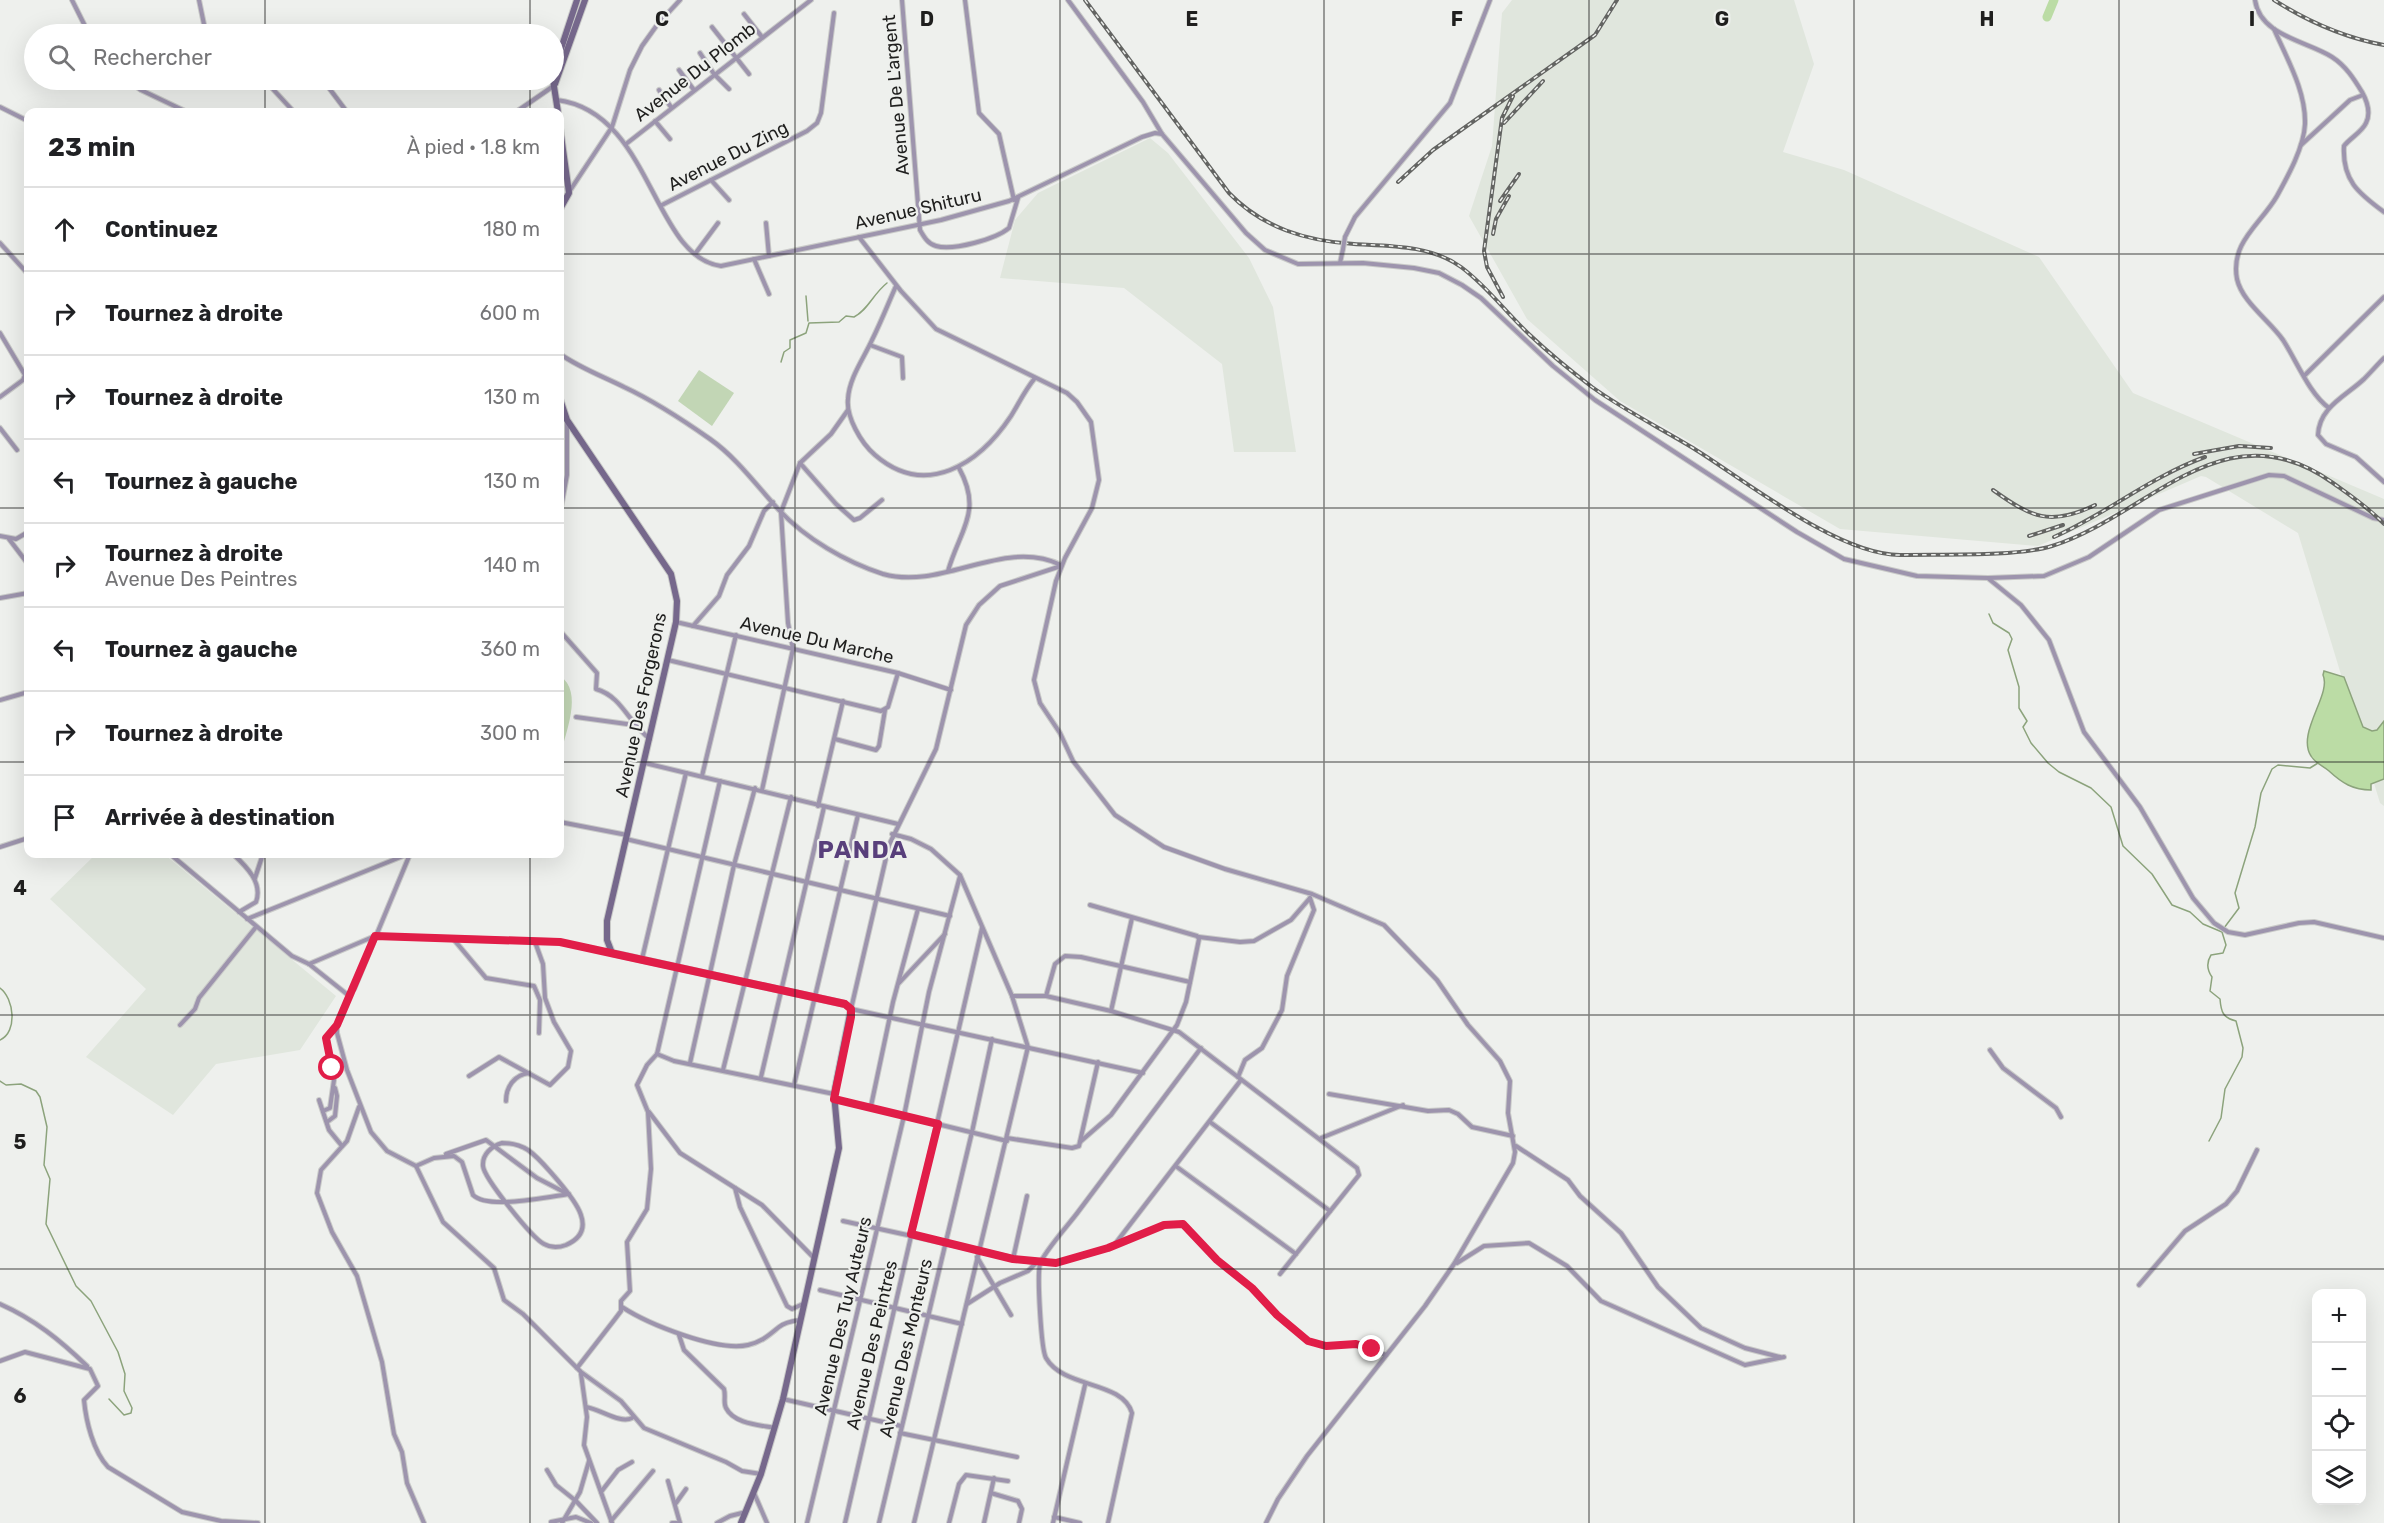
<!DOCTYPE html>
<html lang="fr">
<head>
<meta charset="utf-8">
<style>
  :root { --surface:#fff; --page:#f2f2f2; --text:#202124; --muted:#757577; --line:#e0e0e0 }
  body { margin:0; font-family:Rubik,sans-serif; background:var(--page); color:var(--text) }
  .controls { position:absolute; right:18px; bottom:18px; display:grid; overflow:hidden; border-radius:12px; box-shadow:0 6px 24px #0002 }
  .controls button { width:54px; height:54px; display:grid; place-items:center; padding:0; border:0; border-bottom:2px solid var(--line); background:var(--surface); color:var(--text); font:30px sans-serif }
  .stop { position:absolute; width:18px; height:18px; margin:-14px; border:4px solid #e11d48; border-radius:50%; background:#fff }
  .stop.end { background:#e11d48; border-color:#fff; box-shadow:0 2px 6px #0008 }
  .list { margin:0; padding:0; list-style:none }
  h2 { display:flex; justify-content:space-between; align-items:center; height:78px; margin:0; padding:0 24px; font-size:26px }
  h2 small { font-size:20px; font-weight:400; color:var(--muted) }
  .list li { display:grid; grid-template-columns:39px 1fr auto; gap:18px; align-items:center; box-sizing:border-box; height:84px; padding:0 24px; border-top:2px solid var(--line) }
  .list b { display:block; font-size:22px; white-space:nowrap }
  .list p { margin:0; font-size:20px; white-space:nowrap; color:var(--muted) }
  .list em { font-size:20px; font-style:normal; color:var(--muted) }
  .icon { flex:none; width:33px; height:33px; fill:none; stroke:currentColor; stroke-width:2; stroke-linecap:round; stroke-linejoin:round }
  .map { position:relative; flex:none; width:2384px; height:1523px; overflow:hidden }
  .search { position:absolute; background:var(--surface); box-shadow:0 6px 24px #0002; left:24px; top:24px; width:540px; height:66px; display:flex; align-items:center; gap:15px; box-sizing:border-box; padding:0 21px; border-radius:33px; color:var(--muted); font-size:22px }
  .panel { position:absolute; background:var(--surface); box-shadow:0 6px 24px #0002; left:24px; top:108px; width:540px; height:750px; border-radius:12px }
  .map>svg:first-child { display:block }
</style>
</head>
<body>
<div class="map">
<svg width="2384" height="1523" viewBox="0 0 2384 1523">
  <rect width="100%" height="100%" fill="#eef0ed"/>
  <!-- built -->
  <g fill="#e0e6dd">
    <polygon points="1512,0 1794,0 1814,64 1783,152 1844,170 2039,257 2133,393 2384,499 2384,806 2380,803 2298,533 2206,477 2201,476 2038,546 1840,529 1620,401 1527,319 1469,216 1492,146 1502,13"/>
    <polygon points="1150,138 1168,153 1249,258 1273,307 1296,452 1234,452 1222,364 1124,288 1000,278 1015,220 1038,193"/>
    <polygon points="96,854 164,854 336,996 300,1050 216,1064 173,1115 86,1057 146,989 50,899"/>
  </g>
  <!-- green -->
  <g fill="#c2d6b5">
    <polygon points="699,370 734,393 712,426 678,401"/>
    <path d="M560 676C584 692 565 733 560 757Z"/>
  </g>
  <!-- water -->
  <path fill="#bbdca5" stroke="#8ca37c" stroke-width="1.5" d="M2324 671 2344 677 2363 727 2372 731 2377 730 2384 721V779L2371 784V790C2353 790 2342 783 2329 771 2323 766 2315 763 2311 756 2296 733 2332 694 2323 675Z"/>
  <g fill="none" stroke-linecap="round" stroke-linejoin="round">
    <!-- stream -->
    <g stroke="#8ca37c" stroke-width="1.5">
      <polyline points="806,296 808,321"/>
      <path d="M781 362 784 352 790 348V340L806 333 809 323 839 322 846 316 854 317C868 310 873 294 887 283"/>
      <path d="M1989 614 1993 623 2009 633 2012 639 2008 650 2019 687V708L2027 721 2023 727 2031 743 2048 763 2059 772 2091 788 2111 807 2123 846 2152 874 2172 905 2190 912 2203 924 2222 932 2226 945 2223 953 2211 955C2206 963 2207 970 2212 977L2210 991 2220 999C2221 1012 2223 1018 2236 1021L2243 1048 2242 1057 2225 1089 2221 1118 2209 1141"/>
      <polyline points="2224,928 2239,908 2235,893 2255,827 2261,793 2272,769 2278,765 2310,768 2318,763"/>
      <path d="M0 988C14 998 18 1032 0 1040"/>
      <polyline points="0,1081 6,1085 21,1084 36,1091 40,1097 47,1127 44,1165 50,1179 46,1224 76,1286 91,1301 118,1352 125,1374 124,1391 132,1408 131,1413 124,1415 109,1399"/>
    </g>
    <!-- river -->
    <polyline stroke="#bbdca5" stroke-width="9" points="2047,17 2054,0"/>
    <defs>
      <g id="street">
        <polyline points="72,0 89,34"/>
        <polyline points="199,0 206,34"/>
        <path d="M902 0 920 230C924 237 928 244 936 246 953 251 996 239 1009 228L1018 198"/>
        <polyline points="965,0 979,113 999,134 1014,200"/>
        <polyline points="1068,0 1143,102 1162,134"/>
        <path d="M2255 0C2260 36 2307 41 2332 57 2346 66 2354 79 2362 92 2367 101 2371 113 2366 123 2362 132 2350 138 2344 146 2342 180 2358 193 2384 212"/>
        <polyline points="744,14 762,37"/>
        <polyline points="712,27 749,74"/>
        <path d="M2274 29C2287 59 2306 91 2305 124 2304 147 2288 176 2277 196 2261 224 2230 242 2237 279 2242 302 2270 321 2283 340 2296 360 2310 395 2329 408"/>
        <polyline points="700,53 714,74 729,89"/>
        <polyline points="679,70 694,90"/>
        <polyline points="127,80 141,90 187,112"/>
        <polyline points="250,80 271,87 294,112"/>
        <polyline points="270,80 271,87"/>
        <polyline points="323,80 347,112"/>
        <polyline points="659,90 671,107"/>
        <path d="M557 100C652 112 652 257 721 266L941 220 1009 201 1142 137 1155 133 1162 134 1246 233 1265 250 1298 264 1363 263 1414 268 1439 273 1462 285 1481 298 1553 366 1595 400 1797 532 1844 559 1917 576 1988 578 2044 576 2089 557 2159 510 2269 475 2284 476 2373 518 2384 520"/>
        <polyline points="0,107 28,121"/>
        <polyline points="516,112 555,85"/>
        <polyline points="655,121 670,139"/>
        <polyline points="626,144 811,0"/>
        <polyline points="2301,145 2350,100 2363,95"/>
        <polyline points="711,180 729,200"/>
        <polyline points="569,192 612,127 630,70 642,46 657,25 680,0"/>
        <polyline points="662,205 807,131 817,123 821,113 834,13"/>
        <polyline points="766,223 769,256"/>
        <polyline points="859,237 901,291 936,329 1067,393 1077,402 1091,422 1099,480 1092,508 1065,558 1056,581 1034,680 1040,703 1060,733 1073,761 1115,815 1164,847 1225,869 1312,894 1384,925 1437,980 1468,1025 1500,1061 1510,1081 1508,1113 1515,1152 1513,1163 1454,1264 1425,1306 1307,1456 1278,1499 1266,1523"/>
        <polyline points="1345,237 1355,217 1450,103 1490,0"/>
        <polyline points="0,243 28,274"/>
        <polyline points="695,254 718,223"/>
        <polyline points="754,259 769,294"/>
        <polyline points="1340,263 1343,249"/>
        <path d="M896 286C888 304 881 322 872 340 864 358 849 378 848 399 846 417 861 443 875 455 926 499 979 464 1011 416 1019 403 1025 390 1035 378"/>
        <polyline points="0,333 25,375 23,380 0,397"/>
        <polyline points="870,345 902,357 903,378"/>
        <path d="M560 354C580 368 602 376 624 387 654 401 683 420 710 439 737 458 757 486 779 510 806 539 846 562 883 574 943 591 1003 537 1061 565"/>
        <path d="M2384 358C2377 365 2371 372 2364 379 2346 396 2319 407 2318 435L2326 444 2356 457 2384 482"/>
        <polyline points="2305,375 2384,297"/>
        <polyline points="0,428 17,450"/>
        <polyline points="800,463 836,504 854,520 860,518 882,500"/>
        <polyline points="560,513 567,475 567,421"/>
        <polyline points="0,536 16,539 28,532"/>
        <polyline points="9,539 28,564"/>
        <polyline points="1061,566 1000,586 979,605 966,625 936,749 889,845 851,1009 1143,1073"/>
        <path d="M948 571C960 529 983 512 959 468"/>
        <polyline points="1989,579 2021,605 2049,640 2084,732 2140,807 2193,898 2214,923 2228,932 2245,935 2299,923 2314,922 2384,938"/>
        <polyline points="0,598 28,593"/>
        <polyline points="676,622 898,673 951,690"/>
        <polyline points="693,626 719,596 727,575 749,546 764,511 773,502"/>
        <path d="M560 631 597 673 596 689C623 697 628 723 650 739"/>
        <polyline points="668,660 881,711 888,707 898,673"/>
        <polyline points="0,700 28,692"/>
        <polyline points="576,717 634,725"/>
        <polyline points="835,739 876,750 879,746 885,710"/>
        <polyline points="645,763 898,824"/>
        <polyline points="702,776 736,635"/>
        <polyline points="762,790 793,649 788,623 781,512 800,463 831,434 848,410"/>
        <polyline points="818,806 843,701"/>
        <polyline points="560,822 627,835"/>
        <polyline points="892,834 911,839 931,849 960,875 1012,996 1028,1047 914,1523"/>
        <polyline points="626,839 950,916"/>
        <polyline points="0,847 28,838"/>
        <polyline points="170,854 292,956 309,964 348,995 354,989 410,854"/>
        <path d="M233 854C247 867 263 883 256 902L239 912"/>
        <polyline points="255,878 263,854"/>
        <polyline points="247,919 408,854"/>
        <polyline points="1199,937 1240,942 1254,941 1291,920 1310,898"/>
        <polyline points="455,941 486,978 534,986 540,1000 539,1033"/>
        <polyline points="642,959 686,773"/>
        <polyline points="309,964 375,936 553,941 612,953"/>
        <polyline points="899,983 945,934"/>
        <polyline points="350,994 337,1025 337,1033 347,1070 371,1132 387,1151 416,1166 443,1222 494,1268 504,1300 523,1314 581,1372 621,1401 644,1428 726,1462 742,1471 761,1474"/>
        <polyline points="1012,996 1046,996 1111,1011 1179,1032 1357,1168 1359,1175 1280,1274"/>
        <polyline points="1046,996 1055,964 1065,956 1081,957 1190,982"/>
        <polyline points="1111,1011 1132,918"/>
        <polyline points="180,1025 195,1009 199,998 256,927"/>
        <polyline points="1990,1050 2003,1068 2056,1108 2061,1117"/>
        <polyline points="657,1054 674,1061 834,1094"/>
        <polyline points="690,1063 734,865 755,788"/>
        <polyline points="723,1070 791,797"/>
        <polyline points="469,1076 499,1057 550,1085 568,1067 571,1051 554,1022 545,998 543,964 535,942"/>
        <polyline points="761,1077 824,807"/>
        <polyline points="1238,1077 1245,1060 1262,1048 1282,1010 1287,976 1314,910 1310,898"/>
        <polyline points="794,1085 858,815"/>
        <polyline points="1329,1094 1428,1111 1449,1110 1458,1114 1472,1127 1513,1136"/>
        <polyline points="835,1099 1007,1141"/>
        <polyline points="319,1100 329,1130 342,1146"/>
        <path d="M506 1101C506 1087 514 1075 529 1073"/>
        <polyline points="871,1106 893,1002 918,909"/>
        <polyline points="359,1107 347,1141 321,1170 317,1193 332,1232 357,1276 382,1362 394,1434 402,1452 407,1483 424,1523"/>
        <polyline points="323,1111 330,1108 334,1080 326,1038 336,1026"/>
        <polyline points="649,1112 680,1153 762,1205 813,1257"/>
        <polyline points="327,1122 335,1116 337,1096 335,1088"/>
        <polyline points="1210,1122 1330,1211"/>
        <polyline points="1007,1138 1072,1148 1079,1146 1098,1062"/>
        <polyline points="1321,1138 1403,1105"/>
        <polyline points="1080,1142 1111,1115 1177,1025 1186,1002 1199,939 1197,936 1090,905"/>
        <path d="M502 1143C511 1143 520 1145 528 1150 538 1157 546 1167 554 1176 569 1194 603 1229 566 1245 558 1248 551 1248 544 1244 532 1238 484 1178 483 1166 482 1154 492 1146 502 1143Z"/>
        <polyline points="1516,1146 1568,1180 1580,1196 1621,1233 1658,1287 1701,1328 1745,1348 1780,1357"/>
        <polyline points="446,1154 486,1140 537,1178 566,1193"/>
        <path d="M416 1166 434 1158 454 1156 462 1162 473 1195C488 1210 548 1197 569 1194"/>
        <polyline points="1177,1167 1296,1254"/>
        <polyline points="735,1188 740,1207 787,1306 792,1309 803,1304"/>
        <polyline points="843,1221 1036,1263 1056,1263 1108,1248 1115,1244 1241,1080"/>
        <polyline points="1115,1244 1164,1225 1183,1224 1217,1260 1252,1288 1277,1315 1308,1341 1326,1346 1356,1344 1386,1355"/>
        <polyline points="977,1257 1011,1315"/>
        <polyline points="1013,1259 1027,1196"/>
        <polyline points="1457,1263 1484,1246 1529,1243 1567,1266 1601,1301 1745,1365 1784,1357"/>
        <polyline points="2139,1285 2185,1231 2226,1204 2237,1191 2257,1150"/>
        <polyline points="820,1290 962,1324"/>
        <path d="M0 1304C34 1319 60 1340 87 1366"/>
        <polyline points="967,1304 1000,1283 1028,1271 1036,1263"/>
        <path d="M622 1307C648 1324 717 1352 748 1345 762 1342 769 1335 779 1327 785 1322 793 1321 800 1320"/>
        <path d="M679 1335 684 1350 724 1389C726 1396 723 1403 726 1408 734 1424 760 1425 775 1428"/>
        <path d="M0 1361 25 1352 90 1369 98 1386 84 1400C86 1421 93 1451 108 1467L182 1512 221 1521 258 1523"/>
        <polyline points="577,1368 615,1319 621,1311 621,1301 630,1291 627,1242 647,1209 651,1169 648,1112 637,1085 647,1065 657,1054 720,781"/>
        <polyline points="581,1374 587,1417 584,1445 612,1523"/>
        <polyline points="783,1399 901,1426"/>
        <path d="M586 1407C600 1409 620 1424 632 1418"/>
        <polyline points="900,1433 1017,1457"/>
        <polyline points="547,1470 556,1485 576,1501 597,1523"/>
        <polyline points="668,1481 680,1523"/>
        <polyline points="601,1492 618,1470 632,1462"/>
        <polyline points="754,1493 767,1523"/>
        <polyline points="991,1493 1018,1501 1022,1509 1019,1523"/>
        <polyline points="676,1503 686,1489"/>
        <polyline points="1054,1517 1080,1523"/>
        <polyline points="611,1521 653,1471"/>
        <polyline points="551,1522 576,1517 591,1523"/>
        <polyline points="562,1523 580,1492 589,1461"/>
        <polyline points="672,1523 677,1523"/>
        <polyline points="717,1523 730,1516 746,1512"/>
        <polyline points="807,1523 904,1116 929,992 960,876"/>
        <polyline points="845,1523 982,928"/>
        <polyline points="879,1523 972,1132 992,1039"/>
        <polyline points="949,1523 959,1484 966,1475 1008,1481"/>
        <polyline points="984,1523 994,1478"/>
        <polyline points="1053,1523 1085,1385"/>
        <path d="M1108 1523 1132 1413C1122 1380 1064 1389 1046 1358 1041 1349 1037 1275 1040 1264 1043 1253 1070 1223 1078 1212 1119 1157 1160 1103 1201 1048"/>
      </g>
      <g id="secondary">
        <polyline points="554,70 577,0"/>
        <polyline points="553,80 558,112"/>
        <polyline points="555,84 585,0"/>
        <polyline points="560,128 569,193 560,209"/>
        <polyline points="560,399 567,420 671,574 677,601 676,622 607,921 607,940 612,953 845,1004 851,1009 834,1094 839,1148 783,1399 761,1474 741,1523"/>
      </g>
    </defs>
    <!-- street casing -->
    <use href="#street" stroke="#c9cac8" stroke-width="6"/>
    <!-- secondary casing -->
    <use href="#secondary" stroke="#c9cac8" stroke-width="8"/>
    <!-- street -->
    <use href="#street" stroke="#9d94ad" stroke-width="4"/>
    <!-- secondary -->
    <use href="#secondary" stroke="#76688c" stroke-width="6"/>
    <defs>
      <g id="rail">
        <path d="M1085 0 1229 193C1263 228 1306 241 1354 244 1389 246 1431 245 1461 267 1488 287 1507 314 1531 336 1550 354 1571 371 1592 387 1624 410 1660 428 1693 448 1746 481 1840 556 1901 555 1942 554 2016 557 2052 546 2150 515 2224 405 2333 483 2351 496 2369 508 2384 524"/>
        <path d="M2274 0C2307 21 2346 38 2384 45"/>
        <polyline points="1504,123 1543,81"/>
        <polyline points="1398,182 1433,150 1595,35 1617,0"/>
        <polyline points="1500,201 1519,174"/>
        <polyline points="1493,234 1496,219 1509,196"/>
        <polyline points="1503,297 1487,267 1484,251 1502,118 1513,96"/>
        <polyline points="2194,454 2239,446 2271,448"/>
        <path d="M1993 490C2031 517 2050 527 2095 505"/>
        <polyline points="2029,536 2063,525"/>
        <path d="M2054 537C2106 514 2150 477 2205 457"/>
      </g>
    </defs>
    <!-- rail casing -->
    <use href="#rail" stroke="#636462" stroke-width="4"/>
    <!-- rail -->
    <use href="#rail" stroke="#eef0ed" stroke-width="1.5" stroke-dasharray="4.5" stroke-linecap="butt"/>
    <defs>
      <polyline id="street-bridge" points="1343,249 1345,237"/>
    </defs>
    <!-- street-bridge casing -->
    <use href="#street-bridge" stroke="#c9cac8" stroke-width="6" stroke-linecap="butt"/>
    <!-- street-bridge -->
    <use href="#street-bridge" stroke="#9d94ad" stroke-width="4"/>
  </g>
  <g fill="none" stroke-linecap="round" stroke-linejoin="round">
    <!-- route -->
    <polyline stroke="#e11d48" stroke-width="8" points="332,1068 326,1038 337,1025 375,936 560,942 845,1004 851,1009 851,1017 834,1099 938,1124 911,1234 1013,1259 1056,1263 1108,1248 1164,1225 1183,1224 1217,1260 1252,1288 1277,1315 1308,1341 1326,1346 1356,1344 1372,1349"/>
  </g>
  <!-- grid -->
  <path fill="none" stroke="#1f1f1e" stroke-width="1.5" stroke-opacity="0.55" d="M265 0V34M530 0V34M795 0V1523M1060 0V1523M1324 0V1523M1589 0V1523M1854 0V1523M2119 0V1523M265 80V112M530 80V112M0 254H28M560 254H2384M0 508H28M560 508H2384M0 762H28M560 762H2384M265 854V1523M530 854V1523M0 1015H2384M0 1269H2384"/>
  <g text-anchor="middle" stroke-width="4.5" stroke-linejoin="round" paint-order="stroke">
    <!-- street labels -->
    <g font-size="18" fill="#1f1f1e" stroke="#eef0ed">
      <text transform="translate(695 72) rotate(-38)" y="6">Avenue Du Plomb</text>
      <text transform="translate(896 95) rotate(-95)" y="6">Avenue De L'argent</text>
      <text transform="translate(728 156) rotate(-27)" y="6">Avenue Du Zing</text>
      <text transform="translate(918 209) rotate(-13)" y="6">Avenue Shituru</text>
      <text transform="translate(817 640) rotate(13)" y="6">Avenue Du Marche</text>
      <text transform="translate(641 705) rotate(-78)" y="6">Avenue Des Forgerons</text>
      <text transform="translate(843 1316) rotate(-77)" y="6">Avenue Des Tuy Auteurs</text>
      <text transform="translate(872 1345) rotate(-77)" y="6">Avenue Des Peintres</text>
      <text transform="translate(906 1348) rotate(-77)" y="6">Avenue Des Monteurs</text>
    </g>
    <!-- district labels -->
    <g font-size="24" font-weight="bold" letter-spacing="1.5" fill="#583f7b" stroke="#eef0ed">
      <text x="863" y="858">PANDA</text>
    </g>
  </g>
  <g font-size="20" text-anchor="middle" font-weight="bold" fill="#1f1f1e" stroke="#eef0ed" stroke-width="4.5" stroke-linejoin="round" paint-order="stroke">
    <text x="662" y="26">C</text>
    <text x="927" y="26">D</text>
    <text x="1192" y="26">E</text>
    <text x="1457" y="26">F</text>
    <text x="1722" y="26">G</text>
    <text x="1987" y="26">H</text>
    <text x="2252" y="26">I</text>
    <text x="20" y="895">4</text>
    <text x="20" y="1149">5</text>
    <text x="20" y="1403">6</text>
  </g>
</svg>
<div class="controls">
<button>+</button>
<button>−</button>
<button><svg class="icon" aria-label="locate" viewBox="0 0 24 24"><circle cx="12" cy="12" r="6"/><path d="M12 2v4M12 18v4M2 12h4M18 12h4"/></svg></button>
<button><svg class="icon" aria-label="layers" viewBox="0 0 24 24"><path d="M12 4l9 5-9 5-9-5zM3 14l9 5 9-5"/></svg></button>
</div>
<div class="stop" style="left:332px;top:1068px"></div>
<div class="stop end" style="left:1372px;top:1349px"></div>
<div class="search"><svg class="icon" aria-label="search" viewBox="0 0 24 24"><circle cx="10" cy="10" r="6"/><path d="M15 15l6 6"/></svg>Rechercher</div>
<section class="panel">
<h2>23 min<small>À pied · 1.8 km</small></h2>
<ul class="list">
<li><svg class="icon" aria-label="ahead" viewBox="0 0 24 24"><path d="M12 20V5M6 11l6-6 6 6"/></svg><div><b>Continuez</b></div><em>180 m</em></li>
<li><svg class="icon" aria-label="right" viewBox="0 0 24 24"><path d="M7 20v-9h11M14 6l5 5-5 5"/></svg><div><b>Tournez à droite</b></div><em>600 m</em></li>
<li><svg class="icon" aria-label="right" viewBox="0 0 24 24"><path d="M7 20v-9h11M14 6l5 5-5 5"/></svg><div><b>Tournez à droite</b></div><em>130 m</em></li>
<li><svg class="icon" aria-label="left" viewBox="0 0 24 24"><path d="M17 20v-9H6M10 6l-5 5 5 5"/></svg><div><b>Tournez à gauche</b></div><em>130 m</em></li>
<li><svg class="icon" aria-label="right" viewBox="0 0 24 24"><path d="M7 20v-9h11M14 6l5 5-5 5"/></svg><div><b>Tournez à droite</b><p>Avenue Des Peintres</p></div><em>140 m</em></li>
<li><svg class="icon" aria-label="left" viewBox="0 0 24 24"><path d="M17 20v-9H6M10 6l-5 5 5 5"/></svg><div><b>Tournez à gauche</b></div><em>360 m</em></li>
<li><svg class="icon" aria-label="right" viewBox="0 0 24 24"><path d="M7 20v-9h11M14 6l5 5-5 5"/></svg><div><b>Tournez à droite</b></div><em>300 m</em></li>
<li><svg class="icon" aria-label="arrive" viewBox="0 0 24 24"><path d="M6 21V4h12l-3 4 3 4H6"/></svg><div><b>Arrivée à destination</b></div></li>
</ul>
</section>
</div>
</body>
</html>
